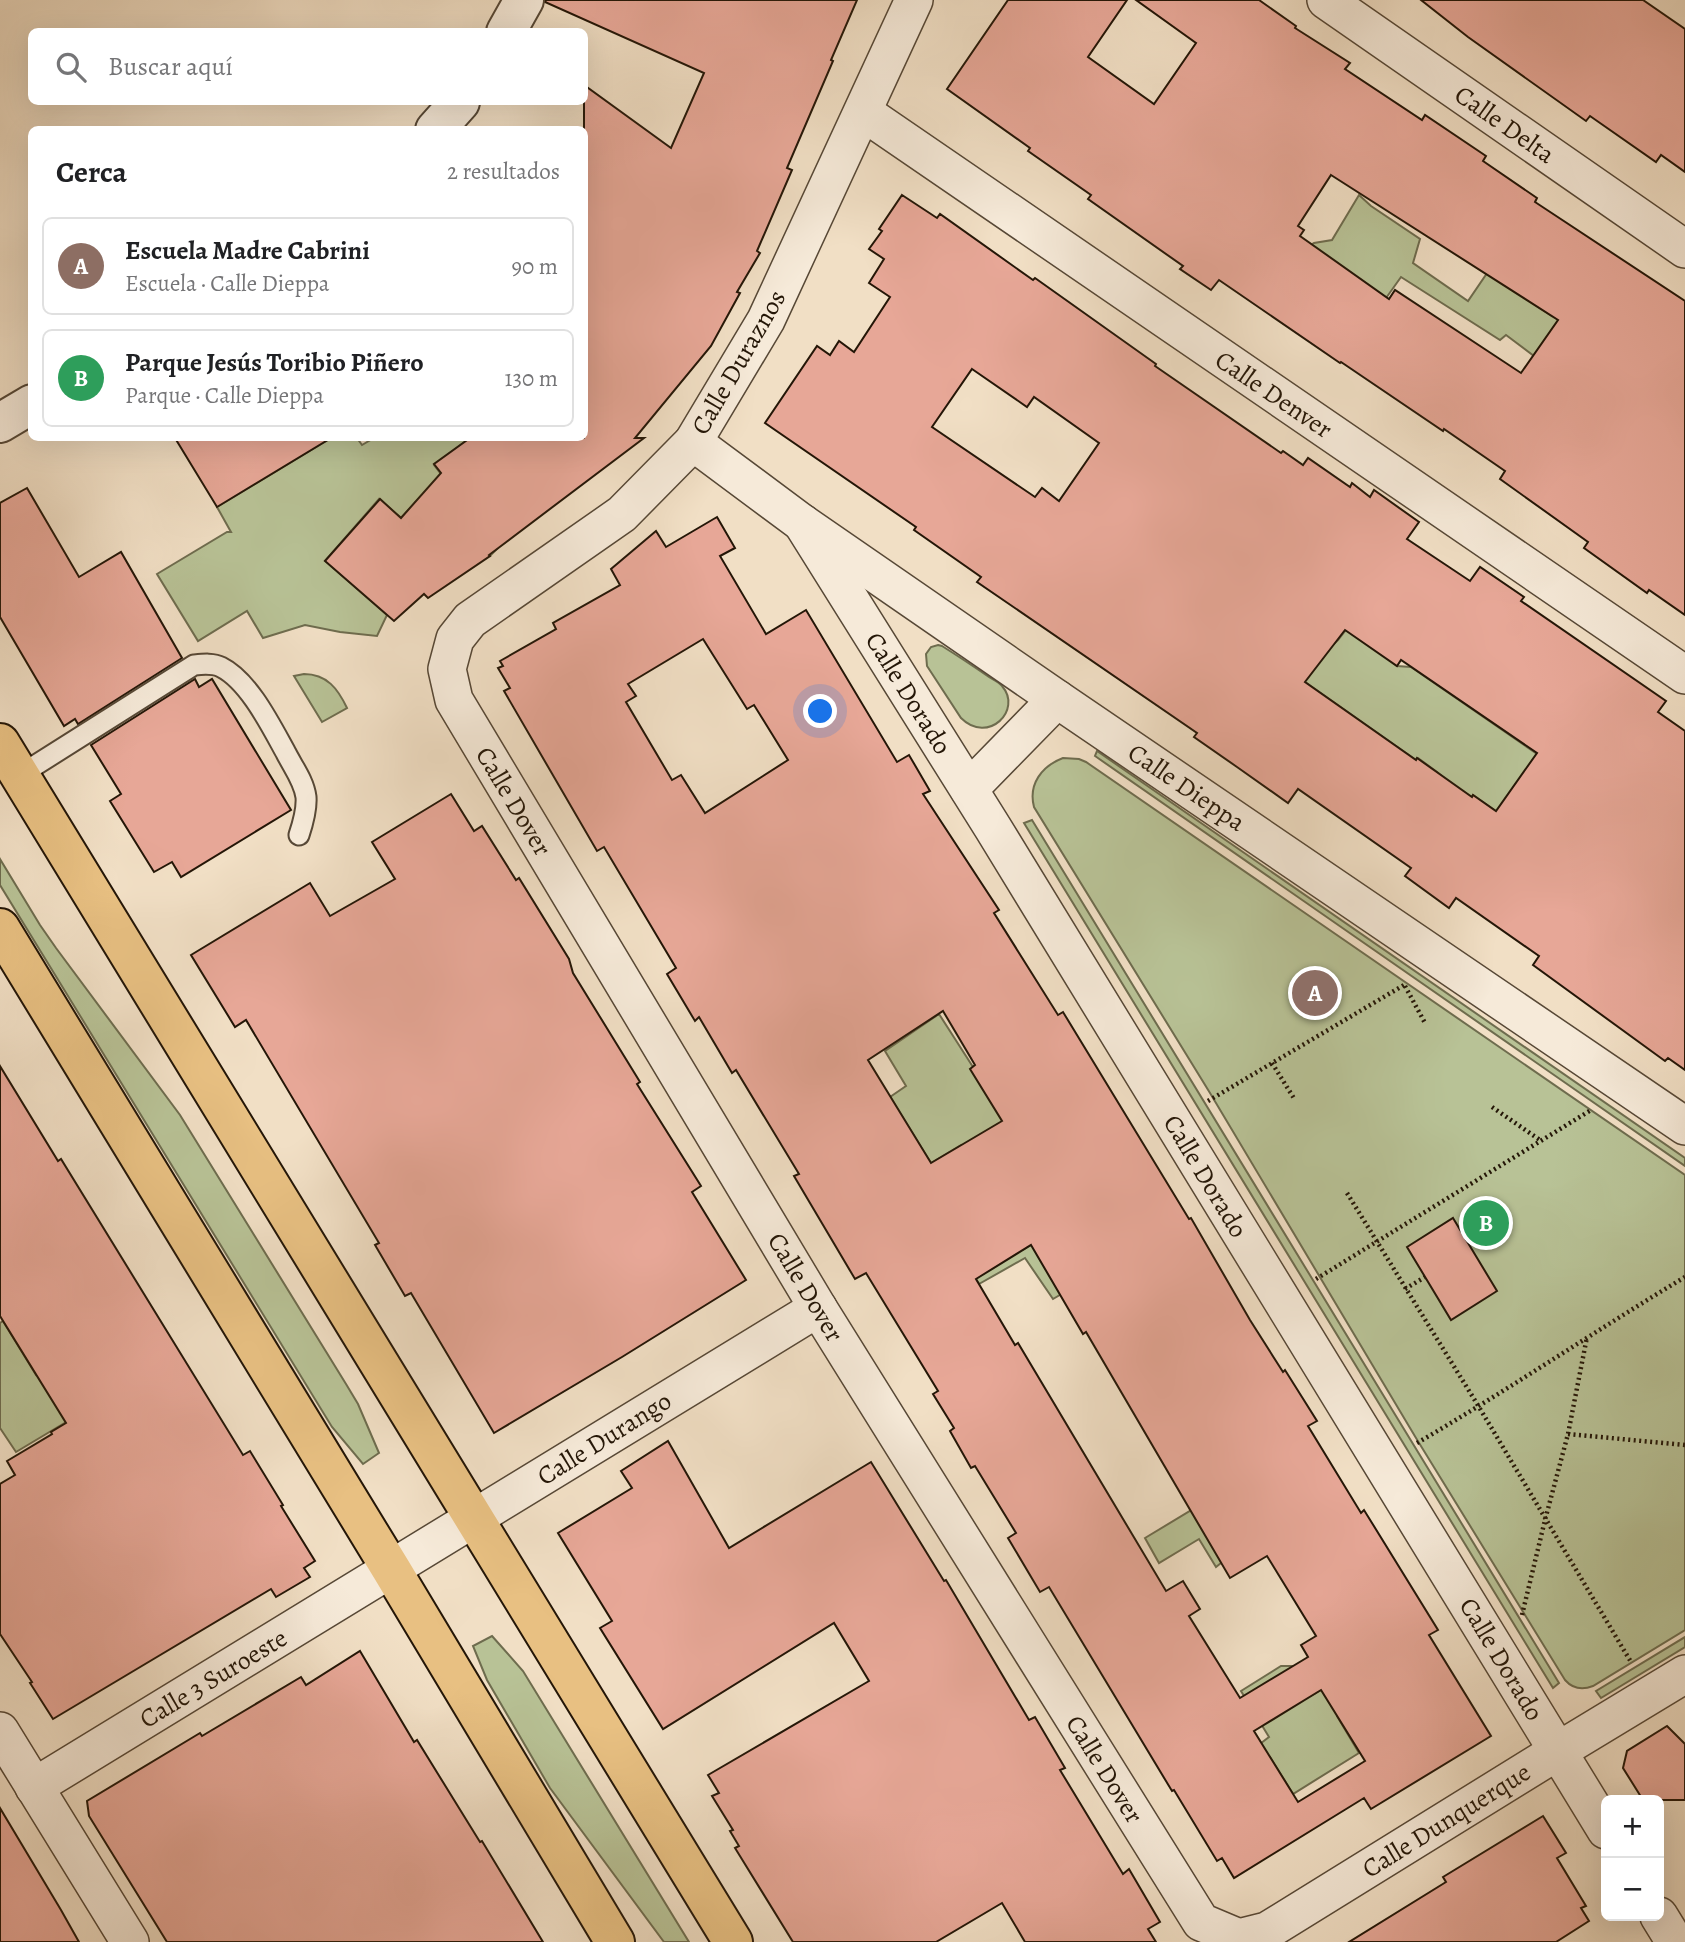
<!DOCTYPE html>
<html lang="es">
<head>
<meta charset="utf-8">
<style>
  :root { --surface:#fff; --page:#f6f6f6; --text:#202124; --muted:#757577; --line:#e0e0e0; --accent:#8f2418 }
  body { margin:0; font-family:Alegreya,serif; background:var(--page); color:var(--text) }
  .controls { position:absolute; right:21px; bottom:21px; display:grid; overflow:hidden; border-radius:10px; box-shadow:0 7px 28px #0002 }
  .controls button { width:63px; height:63px; display:grid; place-items:center; padding:0; border:0; border-bottom:2px solid var(--line); background:var(--surface); color:var(--text); font:35px sans-serif }
  .you { position:absolute; left:821px; top:712px; width:24px; height:24px; margin:-18px; border:5px solid #fff; border-radius:50%; background:#1a73e8; box-shadow:0 0 0 10px #1a73e833 }
  .badge { display:grid; place-items:center; width:46px; height:46px; border-radius:50%; background:var(--accent); color:#fff; font-size:23px; font-weight:700 }
  .pin { position:absolute; translate:-50% -50%; border:4px solid #fff; box-shadow:0 2px 7px #0006 }
  .list { margin:0; padding:0; list-style:none }
  h2 { display:flex; justify-content:space-between; align-items:center; height:91px; margin:0; padding:0 28px; font-size:30px }
  h2 small { font-size:23px; font-weight:400; color:var(--muted) }
  .list li { display:grid; grid-template-columns:46px 1fr auto; gap:21px; align-items:center; box-sizing:border-box; height:98px; margin:0 14px 14px; padding:0 14px; border:2px solid var(--line); border-radius:10px }
  .list b { display:block; font-size:26px; white-space:nowrap }
  .list p { margin:0; font-size:23px; white-space:nowrap; color:var(--muted) }
  .list em { font-size:23px; font-style:normal; color:var(--muted) }
  .icon { flex:none; width:38px; height:38px; fill:none; stroke:currentColor; stroke-width:2; stroke-linecap:round; stroke-linejoin:round }
  .map { position:relative; flex:none; width:1685px; height:1942px; overflow:hidden }
  .search { position:absolute; background:var(--surface); box-shadow:0 7px 28px #0002; left:28px; top:28px; width:560px; height:77px; display:flex; align-items:center; gap:18px; box-sizing:border-box; padding:0 24px; border-radius:10px; color:var(--muted); font-size:26px }
  .panel { position:absolute; background:var(--surface); box-shadow:0 7px 28px #0002; left:28px; top:126px; width:560px; height:315px; border-radius:10px }
  .map>svg:first-child { display:block }
</style>
</head>
<body>
<div class="map">
<svg width="1685" height="1942" viewBox="0 0 1685 1942">
  <rect width="100%" height="100%" fill="#f1dfc5"/>
  <filter id="stains"><feTurbulence type="fractalNoise" baseFrequency=".00286" numOctaves="4"/><feColorMatrix values="0 0 0 0 .2 0 0 0 0 .09 0 0 0 0 .02 0 0 0 .5 -.17"/></filter>
  <radialGradient id="worn" r=".72"><stop offset=".6" stop-color="#630" stop-opacity="0"/><stop offset="1" stop-color="#630" stop-opacity=".3"/></radialGradient>
  <!-- green -->
  <g fill="#b8c296" stroke="#6e6c4e" stroke-width="2">
    <polygon points="1359,195 1371,206 1420,239 1413,263 1468,301 1498,257 1513,290 1552,316 1590,257 1598,266 1534,356 1506,335 1500,340 1401,277 1354,343 1298,253 1314,243 1332,240"/>
    <polygon points="331,438 357,438 362,445 374,438 470,438 434,465 498,548 490,556 421,496 401,518 379,499 325,561 387,615 377,636 340,632 305,625 263,638 247,611 198,641 157,574 227,532 231,532 217,507"/>
    <polygon points="1349,626 1397,666 1411,667 1537,754 1545,846 1473,795 1469,800 1437,772 1418,758 1416,760 1298,677 1338,640"/>
    <path d="M938 645 942 646C958 656 973 666 989 677 992 679 999 682 1002 686 1023 710 988 745 961 718L927 666 926 654 931 647Z"/>
    <path d="M304 674C327 674 338 689 347 708L322 722 294 676Z"/>
    <polygon points="1097,751 1685,1158 1685,1166 1095,756"/>
    <path d="M1063 758 1079 759 1086 762 1685 1175V1630L1593 1686C1583 1690 1573 1689 1565 1680L1416 1438 1210 1093 1034 807C1028 784 1042 766 1063 758Z"/>
    <polygon points="1032,820 1559,1683 1553,1688 1024,823"/>
    <polygon points="0,859 40,925 56,948 180,1115 346,1384 358,1404 379,1453 363,1464 332,1427 0,885"/>
    <polygon points="939,1014 973,1067 1013,1138 1024,1249 1063,1226 1104,1269 1053,1299 1025,1258 979,1284 953,1242 985,1185 961,1145 931,1163 890,1097 906,1086 885,1051"/>
    <polygon points="3,1321 36,1375 67,1357 133,1382 16,1452 0,1428 0,1323"/>
    <polygon points="1228,1488 1221,1563 1216,1567 1199,1539 1159,1563 1145,1538"/>
    <polygon points="492,1636 523,1671 689,1942 664,1942 550,1788 487,1680 473,1646"/>
    <polygon points="1685,1637 1685,1647 1601,1698 1596,1691"/>
    <polygon points="1281,1666 1293,1666 1311,1696 1341,1678 1337,1716 1359,1753 1293,1794 1270,1757 1237,1777 1231,1766 1269,1737 1241,1691"/>
  </g>
  <!-- building -->
  <g fill="#e7a797" stroke="#241607" stroke-width="2" fill-rule="evenodd">
    <polygon points="546,0 857,0 831,60 833,61 787,168 792,170 757,251 760,253 737,292 740,293 711,346 635,438 644,438 489,555 490,556 428,598 424,594 394,621 325,561 380,499 401,518 441,473 434,464 470,438 584,438 584,85 671,148 704,73 545,2"/>
    <path d="M1008 0H1127L1088 57 1154 104 1196 43 1136 0H1259L1296 26 1295 28 1350 63 1345 69 1422 120 1425 115 1486 156 1483 161 1537 198 1535 202 1685 301V615L1649 590 1647 593 1584 548 1588 542 1500 479 1505 471 1444 429 1443 431 1341 362 1340 363 1219 280 1211 290 1180 269 1183 266 1088 199 1091 195 1028 151 1030 148 947 89ZM1331 175 1558 320 1521 373 1395 290 1389 299 1300 236 1304 230 1298 226Z"/>
    <polygon points="1421,0 1643,0 1685,29 1685,172 1661,155 1656,162 1590,116 1586,121 1468,37"/>
    <path d="M902 195 937 218 940 214 1033 280 1035 278 1156 364 1155 366 1281 453 1283 451 1303 465 1308 458 1350 487 1352 483 1370 497 1374 490 1419 522 1407 539 1470 581 1480 567 1524 597 1521 601 1666 701 1658 712 1685 731V1070L1668 1058 1665 1061 1533 965 1539 956 1456 898 1449 908 1405 876 1411 868 1298 789 1288 803 1237 767 1194 737 1197 733 977 582 981 577 914 530 916 527 765 423 817 346 830 355 839 341 854 352 890 297 869 283 884 259 869 249 882 231 879 229ZM972 369 1027 407 1034 397 1099 443 1059 501 1042 488 1035 497 932 427ZM1345 630 1397 666 1401 660 1537 753 1496 811 1473 795 1472 797 1417 758 1416 760 1305 682Z"/>
    <polygon points="175,438 331,438 217,507"/>
    <polygon points="27,488 79,577 121,552 182,658 78,724 75,719 64,726 0,617 0,503"/>
    <path d="M717 517 735 548 720 556 766 634 806 610 897 762 909 755 930 791 923 794 999 910 994 913 1058 1015 1063 1012 1189 1219 1191 1218 1250 1320 1283 1372 1285 1370 1317 1421 1308 1426 1361 1513 1364 1510 1438 1630 1429 1635 1491 1736 1371 1809 1364 1798 1234 1878 1222 1858 1217 1861 1174 1790 1172 1791 1049 1587 1040 1592 1008 1538 1016 1533 975 1466 971 1468 950 1431 954 1428 933 1394 938 1391 866 1273 855 1279 794 1176 799 1174 736 1070 732 1073 699 1017 695 1021 667 974 676 968 604 847 597 851 504 691 510 688 498 668 503 666 500 661 556 629 553 623 620 585 611 569 656 531 666 547ZM703 639 747 709 754 705 788 760 705 813 681 775 672 780 626 702 636 696 628 684ZM943 1011 975 1065 970 1069 1002 1121 931 1163 868 1060ZM1031 1245 1083 1334 1086 1332 1230 1578 1267 1556 1316 1636 1301 1645 1308 1657 1240 1698 1189 1616 1200 1609 1183 1581 1166 1591 1018 1343 1015 1345 976 1279ZM1321 1690 1365 1761 1298 1802 1254 1731Z"/>
    <polygon points="195,679 199,687 212,679 291,810 181,877 172,862 154,872 110,801 121,794 91,745"/>
    <polygon points="451,794 474,831 482,826 516,880 519,878 569,959 573,973 640,1082 637,1084 701,1186 692,1192 746,1280 622,1357 494,1433 411,1293 405,1296 375,1245 379,1243 246,1020 235,1027 191,955 310,883 330,916 395,879 372,842"/>
    <polygon points="0,1066 58,1161 61,1159 243,1455 250,1451 283,1505 281,1506 315,1561 304,1568 310,1577 276,1597 271,1589 53,1719 30,1683 32,1682 0,1634 0,1484 15,1475 7,1461 52,1434 51,1432 66,1423 0,1316"/>
    <polygon points="1453,1218 1497,1291 1451,1320 1407,1247"/>
    <polygon points="668,1441 729,1548 871,1462 944,1581 946,1580 1029,1720 1035,1717 1065,1768 1060,1770 1123,1874 1129,1869 1160,1922 1148,1929 1156,1942 1025,1942 1002,1903 936,1942 793,1942 735,1848 739,1846 730,1831 733,1830 712,1796 719,1793 708,1775 869,1681 834,1623 663,1729 600,1628 612,1621 558,1533 632,1488 621,1471"/>
    <polygon points="360,1651 414,1742 417,1740 480,1842 482,1841 543,1942 167,1942 89,1816 87,1801 200,1733 202,1736 301,1677 306,1685"/>
    <polygon points="1667,1726 1685,1744 1685,1800 1643,1800 1623,1768 1627,1751"/>
    <polygon points="0,1808 61,1910 79,1942 0,1942"/>
    <polygon points="1543,1816 1566,1853 1557,1858 1586,1906 1581,1908 1589,1921 1556,1942 1349,1942 1446,1882 1443,1877"/>
  </g>
  <g fill="none" stroke-linecap="round" stroke-linejoin="round">
    <defs>
      <path id="service" d="M20 775 194 665C204 664 213 663 221 667 249 681 271 726 286 753 293 767 304 781 306 797 307 810 303 823 299 835"/>
      <g id="minor">
        <polyline points="914,0 766,320 693,442 622,514 470,620 455,639 447,669 454,700 818,1308 1201,1922 1239,1938 1267,1931 1558,1751 1685,1674"/>
        <polyline points="1326,0 1685,249"/>
        <polyline points="863,112 1685,675"/>
        <polyline points="693,442 802,523 1057,699 1685,1126"/>
        <polyline points="802,523 993,828 1606,1830"/>
        <polyline points="969,789 1057,699"/>
        <polyline points="0,1731 130,1942"/>
        <polyline points="34,1787 818,1308"/>
        <polyline points="1659,1916 1675,1942"/>
      </g>
      <g id="tertiary">
        <polyline points="506,32 524,0"/>
        <polyline points="435,130 460,102"/>
        <polyline points="0,423 32,404"/>
      </g>
      <g id="primary">
        <polyline points="0,743 733,1942"/>
        <polyline points="0,928 391,1569 615,1942"/>
      </g>
    </defs>
    <!-- service casing -->
    <use href="#service" stroke="#574836" stroke-width="23"/>
    <!-- minor casing -->
    <use href="#minor" stroke="#574836" stroke-width="40"/>
    <!-- tertiary casing -->
    <use href="#tertiary" stroke="#574836" stroke-width="42"/>
    <!-- primary casing -->
    <use href="#primary" stroke="#241607" stroke-width="42"/>
    <!-- path -->
    <g stroke="#241607" stroke-width="4.5" stroke-dasharray="2 3.5" stroke-linecap="butt">
      <polyline points="1405,986 1425,1023"/>
      <polyline points="1272,1063 1295,1100"/>
      <polyline points="1208,1101 1404,985"/>
      <polyline points="1492,1107 1540,1140"/>
      <polyline points="1347,1193 1479,1407 1631,1662"/>
      <polyline points="1316,1279 1591,1110"/>
      <polyline points="1405,1289 1425,1277"/>
      <polyline points="1568,1434 1685,1445"/>
      <path d="M1417 1443C1508 1390 1595 1331 1685 1277"/>
      <polyline points="1522,1615 1545,1520 1568,1434 1587,1337"/>
    </g>
    <!-- service -->
    <use href="#service" stroke="#f6ead9" stroke-width="19"/>
    <!-- minor -->
    <use href="#minor" stroke="#f6ead9" stroke-width="37"/>
    <!-- tertiary -->
    <use href="#tertiary" stroke="#f6ead9" stroke-width="38"/>
    <!-- primary -->
    <use href="#primary" stroke="#e8c082" stroke-width="38"/>
  </g>
  <g text-anchor="middle" stroke-width="5" stroke-linejoin="round" paint-order="stroke">
    <!-- street labels -->
    <g font-size="26" fill="#241607" stroke="#f6ead9">
      <text transform="translate(1505 124) rotate(35)" y="9">Calle Delta</text>
      <text transform="translate(738 362) rotate(-60)" y="9">Calle Duraznos</text>
      <text transform="translate(1274 394) rotate(34)" y="9">Calle Denver</text>
      <text transform="translate(909 693) rotate(58)" y="9">Calle Dorado</text>
      <text transform="translate(1187 787) rotate(34)" y="9">Calle Dieppa</text>
      <text transform="translate(514 801) rotate(59)" y="9">Calle Dover</text>
      <text transform="translate(1206 1176) rotate(59)" y="9">Calle Dorado</text>
      <text transform="translate(806 1287) rotate(59)" y="9">Calle Dover</text>
      <text transform="translate(604 1438) rotate(-32)" y="9">Calle Durango</text>
      <text transform="translate(1502 1659) rotate(59)" y="9">Calle Dorado</text>
      <text transform="translate(213 1678) rotate(-31)" y="9">Calle 3 Suroeste</text>
      <text transform="translate(1105 1769) rotate(58)" y="9">Calle Dover</text>
      <text transform="translate(1446 1820) rotate(-32)" y="9">Calle Dunquerque</text>
    </g>
  </g>
  <rect width="100%" height="100%" filter="url(#stains)"/>
  <rect width="100%" height="100%" fill="url(#worn)"/>
</svg>
<div class="controls">
<button>+</button>
<button>−</button>
</div>
<div class="you"></div>
<div class="pin badge" style="left:1315px;top:993px;background:#8d6e63">A</div>
<div class="pin badge" style="left:1486px;top:1223px;background:#2e9e5b">B</div>
<div class="search"><svg class="icon" aria-label="search" viewBox="0 0 24 24"><circle cx="10" cy="10" r="6"/><path d="M15 15l6 6"/></svg>Buscar aquí</div>
<section class="panel">
<h2>Cerca<small>2 resultados</small></h2>
<ul class="list">
<li><span class="badge" style="background:#8d6e63">A</span><div><b>Escuela Madre Cabrini</b><p>Escuela · Calle Dieppa</p></div><em>90 m</em></li>
<li><span class="badge" style="background:#2e9e5b">B</span><div><b>Parque Jesús Toribio Piñero</b><p>Parque · Calle Dieppa</p></div><em>130 m</em></li>
</ul>
</section>
</div>
</body>
</html>
